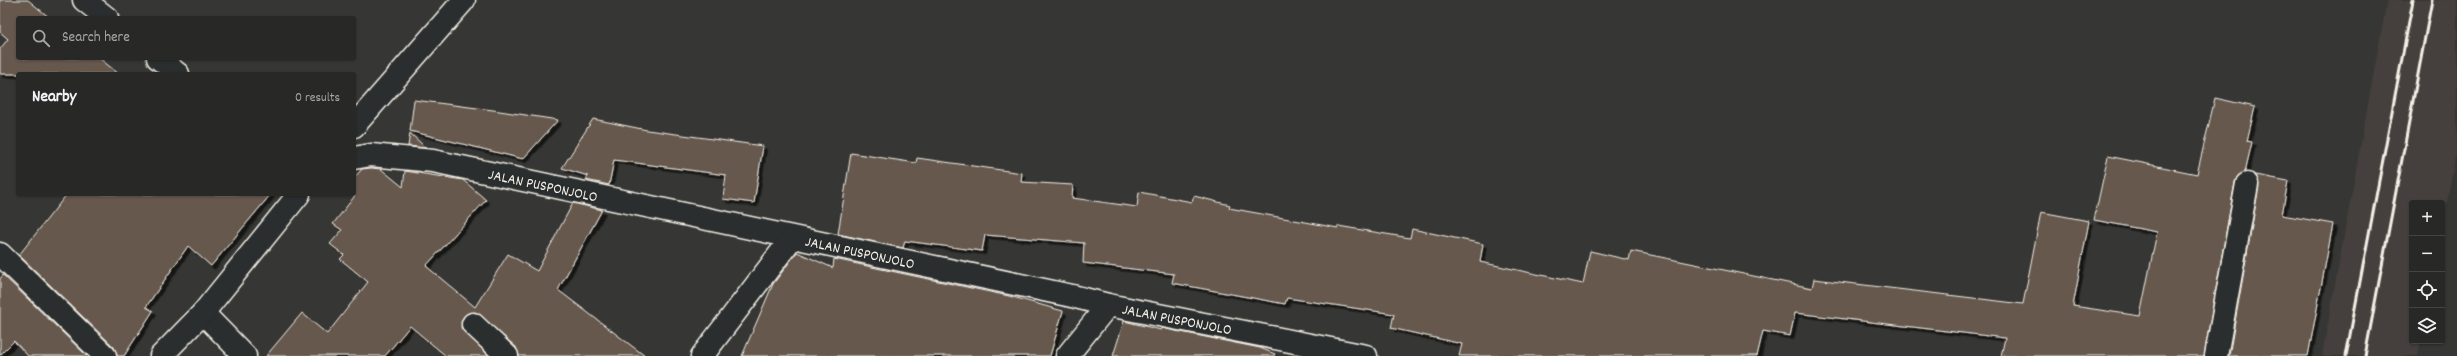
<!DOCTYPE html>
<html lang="en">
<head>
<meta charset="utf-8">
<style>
  :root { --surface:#282827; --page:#343433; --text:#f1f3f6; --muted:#a5a6a7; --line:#444 }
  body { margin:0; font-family:Dekko,sans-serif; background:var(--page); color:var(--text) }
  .controls { position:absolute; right:12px; bottom:12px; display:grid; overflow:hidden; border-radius:4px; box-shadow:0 1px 3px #0004 }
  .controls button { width:36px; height:36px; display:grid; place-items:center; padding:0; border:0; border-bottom:1px solid var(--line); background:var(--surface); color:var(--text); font:20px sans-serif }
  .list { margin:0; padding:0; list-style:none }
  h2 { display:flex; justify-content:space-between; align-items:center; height:52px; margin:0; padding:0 16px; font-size:17px }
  h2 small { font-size:13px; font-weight:400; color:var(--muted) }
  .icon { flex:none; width:22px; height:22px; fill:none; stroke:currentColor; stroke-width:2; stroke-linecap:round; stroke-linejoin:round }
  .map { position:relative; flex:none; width:2457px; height:356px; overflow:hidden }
  .search { position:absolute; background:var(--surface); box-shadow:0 1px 3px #0004; left:16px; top:16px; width:340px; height:44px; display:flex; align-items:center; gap:10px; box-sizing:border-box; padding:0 14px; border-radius:4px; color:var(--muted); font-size:15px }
  .panel { position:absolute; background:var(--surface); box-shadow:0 1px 3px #0004; left:16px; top:72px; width:340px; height:124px; border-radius:4px }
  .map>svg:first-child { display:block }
</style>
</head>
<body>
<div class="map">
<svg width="2457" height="356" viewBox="0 0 2457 356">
  <defs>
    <filter id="shadow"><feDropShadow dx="3.5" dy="3.5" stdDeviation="0" flood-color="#0009"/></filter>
  </defs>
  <rect width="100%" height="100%" fill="#363634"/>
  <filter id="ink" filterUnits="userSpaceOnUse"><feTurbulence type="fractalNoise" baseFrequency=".025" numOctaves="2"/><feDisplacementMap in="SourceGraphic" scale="8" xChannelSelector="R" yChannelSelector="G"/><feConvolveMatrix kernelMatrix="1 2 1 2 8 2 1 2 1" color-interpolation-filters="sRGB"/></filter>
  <g filter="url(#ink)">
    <!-- built -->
    <polygon fill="#44403c" points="2387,0 2457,0 2457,149 2442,229 2442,203 2412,203 2412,341 2421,341 2418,356 2322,356"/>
    <!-- building -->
    <g fill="#66594d" stroke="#f4f1e8" filter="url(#shadow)">
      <polygon points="0,0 28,0 50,18 18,18 18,58 99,58 119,74 0,74 0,49 8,39 0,32"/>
      <polygon points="2215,98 2255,107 2247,141 2252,142 2245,172 2238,176 2235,182 2204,356 2001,356 2005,338 1795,313 1790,336 1763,331 1757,356 1459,356 1462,344 1391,328 1394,314 1287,298 1285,304 1172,283 1174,274 1083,263 1084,243 985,235 982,251 905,241 903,248 838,234 851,153 916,163 917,158 1022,173 1021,182 1073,185 1072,198 1137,207 1139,192 1192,202 1194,196 1230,205 1229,208 1338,228 1338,226 1410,238 1412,229 1483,244 1480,262 1583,284 1590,251 1629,260 1631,251 1812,288 1814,279 2023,304 2041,212 2089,221 2073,306 2140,316 2157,232 2094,220 2108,156 2197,174"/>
      <polygon points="414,100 493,110 558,120 523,159 410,131"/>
      <polygon points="593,119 647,130 763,146 754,203 723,199 726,175 614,160 609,185 586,180 588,176 562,168"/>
      <polygon points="410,133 426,148 408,146"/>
      <polygon points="371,168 381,169 403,187 405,171 463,180 486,200 426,266 475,307 508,254 537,271 573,203 602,210 558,290 645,356 519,356 516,347 475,312 464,316 461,328 489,356 446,356 410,326 385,356 266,356 302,313 327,334 368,282 340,259 344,255 330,244 342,230 333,224 354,197 354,178 362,169"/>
      <polygon points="2256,175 2288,181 2282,215 2333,224 2308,356 2229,356 2259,186"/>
      <polygon points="67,194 271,194 211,266 188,246 146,307 153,311 124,356 117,356 114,347 19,255"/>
      <polygon points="797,252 833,268 834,259 1009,296 1063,311 1050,356 742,356 773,284"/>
      <polygon points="3,275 87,356 28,356 14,341 0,355 0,279"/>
      <polygon points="1124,321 1161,330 1161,328 1260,348 1275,354 1274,356 1113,356"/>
    </g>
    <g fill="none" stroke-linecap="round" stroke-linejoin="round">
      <defs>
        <g id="minor">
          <polyline points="84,0 107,18"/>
          <polyline points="158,58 178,74"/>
          <polyline points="354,126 464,0"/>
          <polyline points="354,158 371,155 433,161 1072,296 1108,305 1366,356"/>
          <polyline points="0,254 105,356"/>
          <polyline points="203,313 245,356"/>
          <polyline points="473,324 507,356"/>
          <polyline points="161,356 203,313 299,194"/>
          <polyline points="702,356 792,238"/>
          <polyline points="1067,356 1108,305"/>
          <polyline points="2216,356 2247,184"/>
        </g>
      </defs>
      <!-- minor casing -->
      <use href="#minor" stroke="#f4f1e8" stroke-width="25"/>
      <!-- minor -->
      <use href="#minor" stroke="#2a2d2e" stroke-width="22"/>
      <!-- rail -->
      <g stroke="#f4f1e8" stroke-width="3">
        <polyline points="2346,356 2413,0"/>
        <polyline points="2365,356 2432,0"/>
      </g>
    </g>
  </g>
  <g text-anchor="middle" stroke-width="4" stroke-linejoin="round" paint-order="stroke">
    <!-- street labels -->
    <g font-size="15" fill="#f4f1e8" stroke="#2a2d2e">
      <text transform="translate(543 185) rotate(12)" y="5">JALAN PUSPONJOLO</text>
      <text transform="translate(860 252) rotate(12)" y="5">JALAN PUSPONJOLO</text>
      <text transform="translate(1177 319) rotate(11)" y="5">JALAN PUSPONJOLO</text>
    </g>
  </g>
</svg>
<div class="controls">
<button>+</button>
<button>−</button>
<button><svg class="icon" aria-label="locate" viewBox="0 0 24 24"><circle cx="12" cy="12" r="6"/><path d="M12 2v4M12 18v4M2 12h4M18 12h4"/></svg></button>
<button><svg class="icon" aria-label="layers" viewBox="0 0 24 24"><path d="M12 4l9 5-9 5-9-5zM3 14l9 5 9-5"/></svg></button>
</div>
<div class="search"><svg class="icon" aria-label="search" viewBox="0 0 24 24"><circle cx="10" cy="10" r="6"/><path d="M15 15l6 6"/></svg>Search here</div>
<section class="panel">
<h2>Nearby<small>0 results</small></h2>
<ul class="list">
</ul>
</section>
</div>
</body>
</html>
